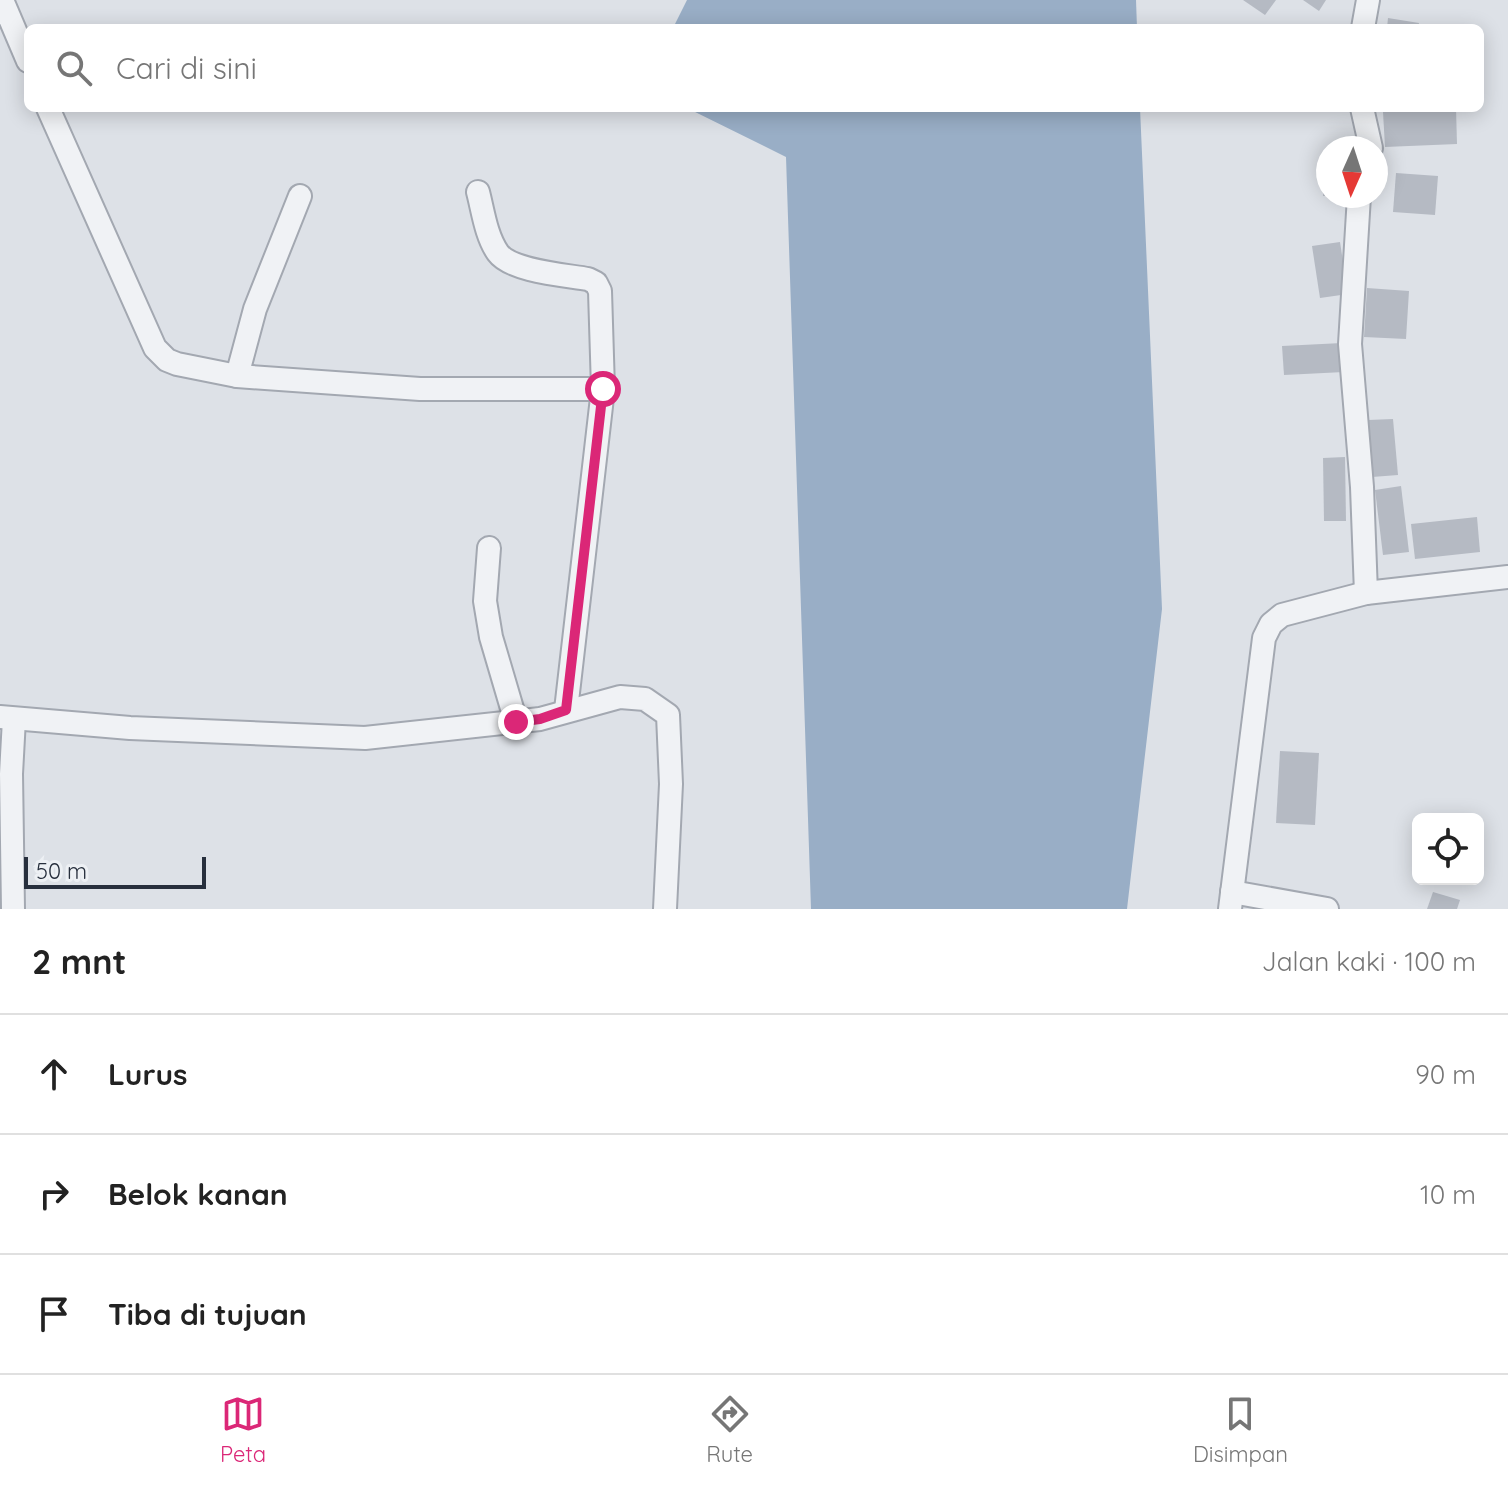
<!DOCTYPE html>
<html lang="id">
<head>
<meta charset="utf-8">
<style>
  :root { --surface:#fff; --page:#f6f6f6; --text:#222; --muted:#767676; --line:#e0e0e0; --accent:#db2777 }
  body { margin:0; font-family:Quicksand,sans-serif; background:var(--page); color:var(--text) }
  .controls { position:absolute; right:24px; bottom:24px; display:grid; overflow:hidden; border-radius:12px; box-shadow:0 4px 20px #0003 }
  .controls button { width:72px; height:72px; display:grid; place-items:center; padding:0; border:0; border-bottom:2px solid var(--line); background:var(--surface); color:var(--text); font:40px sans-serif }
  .compass { position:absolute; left:1316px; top:136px; width:72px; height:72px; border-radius:50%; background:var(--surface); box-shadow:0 4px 20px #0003; rotate:183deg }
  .scale { position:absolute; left:24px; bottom:20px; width:182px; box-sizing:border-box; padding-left:8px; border:4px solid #272f3d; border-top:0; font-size:22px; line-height:28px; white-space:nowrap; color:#272f3d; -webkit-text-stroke:6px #edf0f4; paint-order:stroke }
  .stop { position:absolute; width:24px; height:24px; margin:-18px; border:6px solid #db2777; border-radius:50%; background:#fff }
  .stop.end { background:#db2777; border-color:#fff; box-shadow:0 2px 8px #0008 }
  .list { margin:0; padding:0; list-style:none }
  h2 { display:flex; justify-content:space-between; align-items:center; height:104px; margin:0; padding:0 32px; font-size:34px }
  h2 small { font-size:26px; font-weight:400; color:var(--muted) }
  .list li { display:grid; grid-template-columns:52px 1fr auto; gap:24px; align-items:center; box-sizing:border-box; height:120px; padding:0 32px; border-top:2px solid var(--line) }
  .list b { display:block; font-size:30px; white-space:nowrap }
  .list em { font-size:26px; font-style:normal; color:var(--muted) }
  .icon { flex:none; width:44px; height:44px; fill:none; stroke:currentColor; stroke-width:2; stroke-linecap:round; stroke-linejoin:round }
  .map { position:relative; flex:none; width:1508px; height:909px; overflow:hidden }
  .search { position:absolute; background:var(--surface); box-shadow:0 4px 20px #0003; left:24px; right:24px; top:24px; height:88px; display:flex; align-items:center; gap:20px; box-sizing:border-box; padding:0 28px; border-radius:12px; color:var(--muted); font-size:30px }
  .sheet { height:464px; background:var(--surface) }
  nav { display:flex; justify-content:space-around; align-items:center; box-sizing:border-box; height:112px; border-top:2px solid var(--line); background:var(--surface); font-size:22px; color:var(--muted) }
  nav a { display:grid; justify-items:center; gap:4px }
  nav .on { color:var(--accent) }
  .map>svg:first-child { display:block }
</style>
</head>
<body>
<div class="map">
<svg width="1508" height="909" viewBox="0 0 1508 909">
  <rect width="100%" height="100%" fill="#dde1e7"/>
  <!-- water -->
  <g fill="#99aec6">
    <polygon points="687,0 1136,0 1137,28 673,28"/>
    <polygon points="687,108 1140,108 1162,609 1127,909 811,909 786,157"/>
  </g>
  <!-- building -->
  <g fill="#b5bac3">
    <polygon points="1243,0 1276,0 1265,15"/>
    <polygon points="1303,0 1326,0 1319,11"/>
    <polygon points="1388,18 1419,23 1418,28 1387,28"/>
    <polygon points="1456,108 1457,144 1385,147 1383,112"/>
    <polygon points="1326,173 1328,173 1328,196 1323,196"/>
    <polygon points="1396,173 1438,176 1435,215 1393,212"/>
    <polygon points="1340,242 1348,294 1320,298 1312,246"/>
    <polygon points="1367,288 1409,291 1406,339 1364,337"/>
    <polygon points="1342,343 1344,372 1284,375 1282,346"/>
    <polygon points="1393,419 1398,475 1372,477 1368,420"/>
    <polygon points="1345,457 1346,521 1324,521 1323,458"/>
    <polygon points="1401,486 1409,552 1383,555 1375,490"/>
    <polygon points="1477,517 1480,552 1415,559 1411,524"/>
    <polygon points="1280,751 1319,753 1315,825 1276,823"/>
    <polygon points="1433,892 1460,900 1457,909 1427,909"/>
  </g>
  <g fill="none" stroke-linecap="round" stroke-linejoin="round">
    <defs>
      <g id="minor">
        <polyline points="2,0 28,61"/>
        <polyline points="1363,28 1368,0"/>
        <polyline points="48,108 155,348 167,360 177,364 237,376 420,389 603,389"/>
        <polyline points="1362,108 1371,148"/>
        <path d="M478 192C483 211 486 236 498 253 511 271 565 275 588 279L596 283 600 291 603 389 566 710"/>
        <polyline points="1359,196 1350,344 1362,487 1366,593"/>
        <polyline points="237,376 255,309 300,196"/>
        <polyline points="489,548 485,601 491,637 516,722"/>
        <polyline points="0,717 130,728 365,738 540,719 620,697 645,699 668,715 671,784 665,909"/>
        <polyline points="1232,892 1327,909"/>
        <polyline points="13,909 11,774 14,719"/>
        <polyline points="1230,909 1264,638 1271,624 1282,615 1366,593 1508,577"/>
      </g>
    </defs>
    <!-- minor casing -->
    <use href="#minor" stroke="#a3a8b1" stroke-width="26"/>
    <!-- minor -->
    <use href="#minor" stroke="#f0f2f5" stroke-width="22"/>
  </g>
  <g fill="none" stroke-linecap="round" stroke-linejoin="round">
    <!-- route -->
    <polyline stroke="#db2777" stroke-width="10" points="516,722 540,719 566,710 603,389"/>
  </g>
</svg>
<div class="controls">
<button><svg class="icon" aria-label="locate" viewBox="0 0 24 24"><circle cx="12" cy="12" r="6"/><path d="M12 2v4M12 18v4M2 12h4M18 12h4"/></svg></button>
</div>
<svg class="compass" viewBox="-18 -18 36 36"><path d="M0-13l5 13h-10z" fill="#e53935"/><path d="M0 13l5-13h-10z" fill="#767676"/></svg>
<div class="scale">50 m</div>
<div class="stop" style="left:603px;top:389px"></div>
<div class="stop end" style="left:516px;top:722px"></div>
<div class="search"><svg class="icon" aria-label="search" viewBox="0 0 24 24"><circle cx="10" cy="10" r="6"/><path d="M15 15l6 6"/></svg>Cari di sini</div>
</div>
<section class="sheet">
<h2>2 mnt<small>Jalan kaki · 100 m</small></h2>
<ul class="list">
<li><svg class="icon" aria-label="ahead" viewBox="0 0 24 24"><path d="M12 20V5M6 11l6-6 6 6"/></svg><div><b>Lurus</b></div><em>90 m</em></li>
<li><svg class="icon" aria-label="right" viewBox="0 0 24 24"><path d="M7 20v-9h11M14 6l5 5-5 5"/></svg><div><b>Belok kanan</b></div><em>10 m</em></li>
<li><svg class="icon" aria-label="arrive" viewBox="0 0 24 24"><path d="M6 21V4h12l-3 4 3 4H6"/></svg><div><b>Tiba di tujuan</b></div></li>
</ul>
</section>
<nav>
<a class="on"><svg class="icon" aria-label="map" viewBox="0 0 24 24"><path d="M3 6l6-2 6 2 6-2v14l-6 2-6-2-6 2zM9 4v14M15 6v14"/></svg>Peta</a>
<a><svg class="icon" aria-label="directions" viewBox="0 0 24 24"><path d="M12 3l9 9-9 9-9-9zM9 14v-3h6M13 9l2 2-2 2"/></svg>Rute</a>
<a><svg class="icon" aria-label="saved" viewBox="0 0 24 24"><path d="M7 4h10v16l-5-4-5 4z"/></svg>Disimpan</a>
</nav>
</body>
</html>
